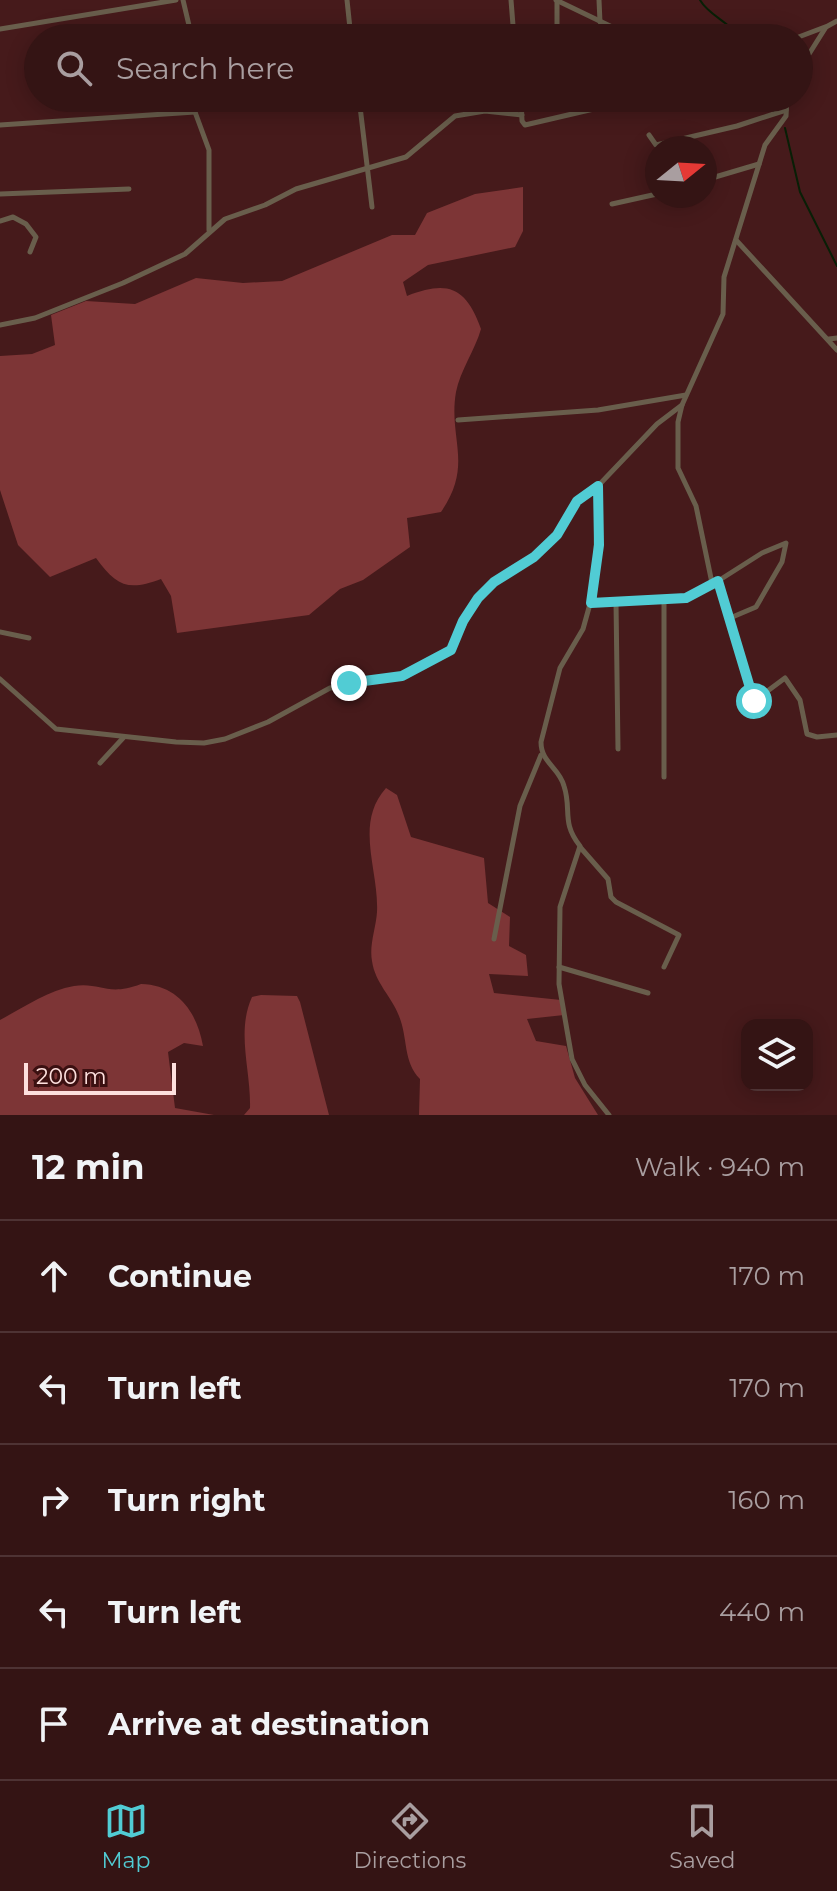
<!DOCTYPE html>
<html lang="en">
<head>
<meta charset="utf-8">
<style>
  :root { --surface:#341414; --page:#3f2122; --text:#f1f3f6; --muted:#a99ea0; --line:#4e3334; --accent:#51ccd4 }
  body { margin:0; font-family:Montserrat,sans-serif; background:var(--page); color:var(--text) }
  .controls { position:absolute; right:24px; bottom:24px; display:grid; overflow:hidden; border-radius:16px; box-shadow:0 4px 20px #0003 }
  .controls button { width:72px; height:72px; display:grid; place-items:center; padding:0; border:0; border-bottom:2px solid var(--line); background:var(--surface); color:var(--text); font:40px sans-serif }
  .compass { position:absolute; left:645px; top:136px; width:72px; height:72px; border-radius:50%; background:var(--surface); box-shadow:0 4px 20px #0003; rotate:72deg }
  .scale { position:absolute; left:24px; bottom:20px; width:152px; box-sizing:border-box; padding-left:8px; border:4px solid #fee0de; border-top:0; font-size:22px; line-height:28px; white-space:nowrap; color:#fee0de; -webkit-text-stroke:6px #3b1011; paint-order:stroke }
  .stop { position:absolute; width:24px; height:24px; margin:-18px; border:6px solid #51ccd4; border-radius:50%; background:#fff }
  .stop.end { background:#51ccd4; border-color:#fff; box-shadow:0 2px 8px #0008 }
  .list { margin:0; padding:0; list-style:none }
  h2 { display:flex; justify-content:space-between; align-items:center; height:104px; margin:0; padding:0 32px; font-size:34px }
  h2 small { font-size:26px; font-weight:400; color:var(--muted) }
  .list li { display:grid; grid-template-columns:52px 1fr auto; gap:24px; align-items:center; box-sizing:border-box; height:112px; padding:0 32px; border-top:2px solid var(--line) }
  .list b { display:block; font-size:30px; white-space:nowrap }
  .list em { font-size:26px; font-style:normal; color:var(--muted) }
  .icon { flex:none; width:44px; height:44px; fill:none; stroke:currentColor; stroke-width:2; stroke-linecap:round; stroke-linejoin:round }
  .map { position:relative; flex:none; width:837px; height:1115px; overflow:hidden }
  .search { position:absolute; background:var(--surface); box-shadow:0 4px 20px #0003; left:24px; right:24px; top:24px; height:88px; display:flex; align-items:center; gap:20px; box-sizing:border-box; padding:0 28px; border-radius:44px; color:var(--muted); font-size:30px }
  .sheet { height:664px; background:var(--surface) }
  nav { display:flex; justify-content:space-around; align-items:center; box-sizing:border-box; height:112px; border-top:2px solid var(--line); background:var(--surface); font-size:22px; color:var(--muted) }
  nav a { display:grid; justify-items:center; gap:4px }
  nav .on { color:var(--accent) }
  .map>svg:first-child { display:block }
</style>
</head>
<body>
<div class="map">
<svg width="837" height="1115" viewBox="0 0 837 1115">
  <rect width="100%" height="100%" fill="#461a1b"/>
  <!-- green -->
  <g fill="#7d3536">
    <path d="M523 187V231L515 247 428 265 403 282 407 296C448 280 466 287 481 329 475 350 460 371 456 392 448 439 474 464 441 512L407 518 410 547 363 580 340 589 309 615 177 633 171 596 161 579C127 592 116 585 96 558L50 577 18 545 0 490V356L32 354 55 345 51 315 86 301 135 304 196 278 243 283 282 281 392 235H415L427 213 475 194Z"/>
    <path d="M386 788 397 795 411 837 484 858 488 903 510 917 509 946 526 955 528 976 489 974 494 993 561 1000 564 1015 527 1019 536 1041 566 1046 575 1078 598 1115H419L420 1079C403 1062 408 1038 399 1016 392 997 375 983 372 961 369 945 376 928 377 912 379 869 354 824 386 788Z"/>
    <path d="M141 984C178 985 197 1012 203 1046L184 1043 168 1052 175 1108 214 1115H0V1020C23 1008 48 990 74 986 101 982 107 997 141 984Z"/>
    <path d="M261 995 297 996 300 1002 329 1115H244L250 1108C251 1070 236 1032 252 997Z"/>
  </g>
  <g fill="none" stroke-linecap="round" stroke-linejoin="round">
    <!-- stream -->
    <g stroke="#081f06" stroke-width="2">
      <path d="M700 0C709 16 729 21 740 38"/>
      <polyline points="761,98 774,111"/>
      <polyline points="785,128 800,192 837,266"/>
    </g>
    <!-- minor -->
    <g stroke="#695e4c" stroke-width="5">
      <polyline points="183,0 192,38"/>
      <polyline points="347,0 351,38"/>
      <polyline points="511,0 514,38"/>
      <polyline points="556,0 635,38"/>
      <polyline points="599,0 600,22"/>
      <polyline points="557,1 557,38"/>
      <polyline points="0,29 176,0"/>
      <polyline points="796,38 825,27"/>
      <polyline points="799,70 826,27 837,21"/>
      <polyline points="195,98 195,112 209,150 209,230"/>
      <polyline points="359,98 372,207"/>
      <polyline points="521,98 522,121 525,125 598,108 623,98"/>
      <polyline points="787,98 786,116 765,145 724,277 723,314 682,405 678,422 678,468 696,506 712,583 718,581 722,588 754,701 785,678 800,700 807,734 817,737 837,735"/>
      <polyline points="0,125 195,112"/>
      <polyline points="649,135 656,145 737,126 786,110"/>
      <polyline points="705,180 759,164"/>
      <polyline points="0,194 129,189"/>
      <polyline points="612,204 657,194"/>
      <polyline points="0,221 13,217 26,224 36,237 30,252"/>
      <polyline points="736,240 837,350"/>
      <polyline points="0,325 35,318 123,283 185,254 225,219 265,205 296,189 406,157 455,116 485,111 522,115"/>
      <polyline points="829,339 837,338"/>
      <polyline points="458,420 598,410 686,395"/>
      <polyline points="718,581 762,553 786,543 782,562 756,607 730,618"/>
      <polyline points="664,600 664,777"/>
      <polyline points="616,602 618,749"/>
      <polyline points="591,603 686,598 712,583"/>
      <polyline points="0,632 29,638"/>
      <polyline points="0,679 56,729 176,742 204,743 225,739 268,722 330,688 402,676 451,650 478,598 494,582 534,557 557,535 577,501 598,486"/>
      <polyline points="100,763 124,737"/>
      <polyline points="580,847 608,879 611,897 616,902 679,935 664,967"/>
      <polyline points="494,939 520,806 541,755"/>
      <polyline points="559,967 648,993"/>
      <path d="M609 1115 585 1085 572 1059 559 984 560 907 580 846C561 822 572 810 564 786 559 767 541 763 541 742L560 668 583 629 595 586 598 486 657 424 682 405"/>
    </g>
  </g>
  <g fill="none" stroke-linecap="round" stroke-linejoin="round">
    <!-- route -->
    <polyline stroke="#51ccd4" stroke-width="10" points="349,683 402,676 451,650 463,621 478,598 494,582 534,557 557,535 577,501 598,486 599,545 591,603 686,598 718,581 754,701"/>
  </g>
</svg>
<div class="controls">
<button><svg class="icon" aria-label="layers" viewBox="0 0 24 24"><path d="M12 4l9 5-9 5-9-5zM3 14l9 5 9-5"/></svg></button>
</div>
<svg class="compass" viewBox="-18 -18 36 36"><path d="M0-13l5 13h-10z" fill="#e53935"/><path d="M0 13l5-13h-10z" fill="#a99ea0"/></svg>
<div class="scale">200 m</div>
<div class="stop" style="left:754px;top:701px"></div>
<div class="stop end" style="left:349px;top:683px"></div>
<div class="search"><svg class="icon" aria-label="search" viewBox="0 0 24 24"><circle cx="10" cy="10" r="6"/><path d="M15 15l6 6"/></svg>Search here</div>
</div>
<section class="sheet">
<h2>12 min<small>Walk · 940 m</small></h2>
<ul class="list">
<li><svg class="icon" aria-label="ahead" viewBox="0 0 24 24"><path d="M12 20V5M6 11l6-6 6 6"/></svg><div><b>Continue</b></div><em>170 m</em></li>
<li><svg class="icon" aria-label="left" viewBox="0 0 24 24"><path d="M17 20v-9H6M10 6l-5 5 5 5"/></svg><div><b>Turn left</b></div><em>170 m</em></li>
<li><svg class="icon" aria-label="right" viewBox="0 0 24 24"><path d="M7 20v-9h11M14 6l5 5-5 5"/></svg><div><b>Turn right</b></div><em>160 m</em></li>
<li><svg class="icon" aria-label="left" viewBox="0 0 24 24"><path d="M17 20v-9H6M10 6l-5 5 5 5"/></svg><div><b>Turn left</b></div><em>440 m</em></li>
<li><svg class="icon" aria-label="arrive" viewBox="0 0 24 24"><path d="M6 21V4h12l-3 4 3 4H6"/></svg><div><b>Arrive at destination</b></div></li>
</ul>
</section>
<nav>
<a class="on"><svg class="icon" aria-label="map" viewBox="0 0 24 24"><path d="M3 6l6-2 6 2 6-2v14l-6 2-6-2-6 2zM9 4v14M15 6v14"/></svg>Map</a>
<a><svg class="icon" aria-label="directions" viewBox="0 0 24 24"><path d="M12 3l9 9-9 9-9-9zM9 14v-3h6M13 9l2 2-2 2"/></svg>Directions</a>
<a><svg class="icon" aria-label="saved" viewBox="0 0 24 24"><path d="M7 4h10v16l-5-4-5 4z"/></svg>Saved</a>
</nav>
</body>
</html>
